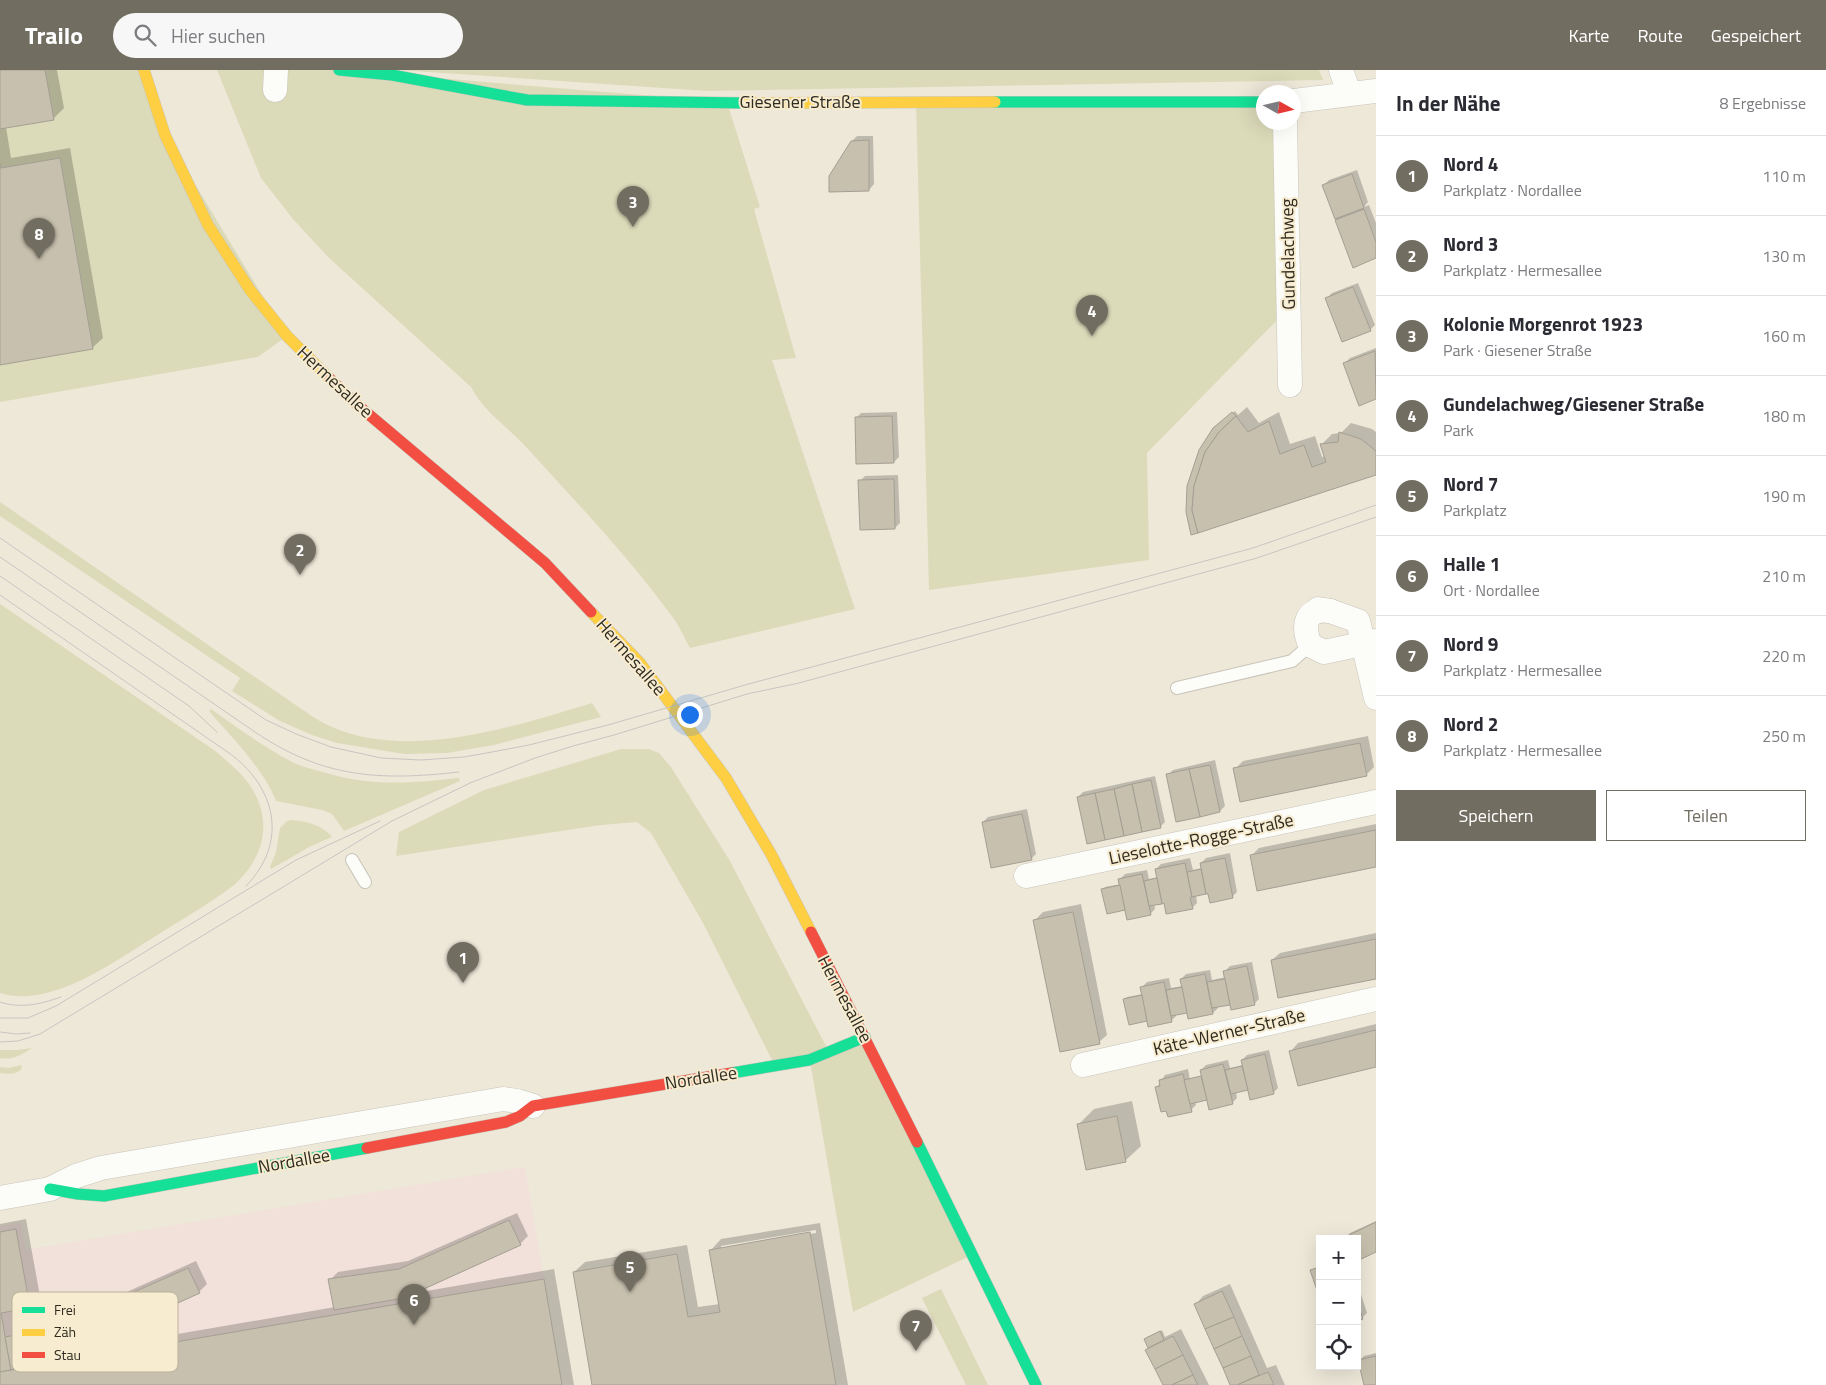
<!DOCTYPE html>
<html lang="de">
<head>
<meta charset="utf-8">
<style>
  :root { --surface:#fff; --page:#f7f7f7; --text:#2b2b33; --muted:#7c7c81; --line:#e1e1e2; --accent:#726d61 }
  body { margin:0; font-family:"Titillium Web",sans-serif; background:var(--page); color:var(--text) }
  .controls { position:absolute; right:15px; bottom:15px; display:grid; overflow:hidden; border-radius:0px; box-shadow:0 5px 20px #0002 }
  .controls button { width:45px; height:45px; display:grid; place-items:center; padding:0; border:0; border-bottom:1px solid var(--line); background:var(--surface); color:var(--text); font:25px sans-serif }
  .compass { position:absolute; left:1256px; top:15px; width:45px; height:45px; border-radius:50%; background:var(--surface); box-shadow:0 5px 20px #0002; rotate:98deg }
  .you { position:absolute; left:689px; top:644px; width:18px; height:18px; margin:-12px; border:4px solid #fff; border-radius:50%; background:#1a73e8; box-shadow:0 0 0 8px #1a73e833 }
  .badge { display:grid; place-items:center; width:32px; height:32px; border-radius:50%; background:var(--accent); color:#fff; font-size:16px; font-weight:700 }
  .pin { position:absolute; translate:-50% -41px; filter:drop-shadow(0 1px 2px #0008) }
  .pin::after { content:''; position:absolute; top:26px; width:18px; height:15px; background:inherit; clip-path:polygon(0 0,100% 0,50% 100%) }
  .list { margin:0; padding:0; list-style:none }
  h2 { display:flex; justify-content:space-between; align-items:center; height:65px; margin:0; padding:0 20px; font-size:21px }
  h2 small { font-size:16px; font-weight:400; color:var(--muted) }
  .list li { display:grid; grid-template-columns:32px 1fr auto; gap:15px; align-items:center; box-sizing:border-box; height:80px; padding:0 20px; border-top:1px solid var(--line) }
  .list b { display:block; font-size:19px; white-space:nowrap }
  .list p { margin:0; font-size:16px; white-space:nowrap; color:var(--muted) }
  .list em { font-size:16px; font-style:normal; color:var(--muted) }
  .actions { display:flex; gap:10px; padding:15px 20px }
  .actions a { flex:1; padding:11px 0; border:1px solid var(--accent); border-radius:0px; text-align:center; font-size:18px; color:var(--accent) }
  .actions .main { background:var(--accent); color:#fff }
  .icon { flex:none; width:28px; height:28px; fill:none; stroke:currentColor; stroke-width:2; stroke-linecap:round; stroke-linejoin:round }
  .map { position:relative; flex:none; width:1376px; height:1315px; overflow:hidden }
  header { display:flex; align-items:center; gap:30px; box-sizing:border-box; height:70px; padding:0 25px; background:var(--accent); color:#fff }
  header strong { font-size:24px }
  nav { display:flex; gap:28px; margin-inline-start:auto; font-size:18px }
  .search { width:350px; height:45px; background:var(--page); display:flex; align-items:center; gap:12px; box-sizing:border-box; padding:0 18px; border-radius:28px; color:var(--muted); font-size:19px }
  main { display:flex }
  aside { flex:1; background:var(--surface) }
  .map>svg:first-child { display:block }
</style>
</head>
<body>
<header>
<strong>Trailo</strong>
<div class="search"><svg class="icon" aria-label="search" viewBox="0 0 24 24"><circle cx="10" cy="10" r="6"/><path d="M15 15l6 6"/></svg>Hier suchen</div>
<nav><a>Karte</a><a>Route</a><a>Gespeichert</a></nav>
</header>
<main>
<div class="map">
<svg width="1376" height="1315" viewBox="0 0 1376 1315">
  <rect width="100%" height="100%" fill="#eee8d9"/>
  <!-- commercial -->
  <polygon fill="#f2e1da" points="525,1097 562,1315 0,1315 0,1156 21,1153 26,1180"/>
  <!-- green -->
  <g fill="#dbdbba">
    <polygon points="0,0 144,0 165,65 287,266 258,287 0,332"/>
    <path d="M217 0H339L727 32 760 137 754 139 796 288 772 290 855 539 690 578C684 567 679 555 671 545 628 486 576 432 527 378 509 358 483 341 471 317L328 187 292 148 261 108Z"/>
    <polygon points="398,0 1319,0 1323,10 707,21"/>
    <polygon points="916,32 1263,32 1264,52 1285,53 1289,238 1147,383 1149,490 929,520"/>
    <path d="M0 432 303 640C312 646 322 653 332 657 410 691 516 656 592 633L601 647 494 675 447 683 404 684 337 673 312 665 280 651 232 621 240 608 0 446Z"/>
    <path d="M0 534 214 680C223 688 232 695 240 703 275 741 269 784 233 816 209 834 184 848 159 864 116 890 53 939 0 923Z"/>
    <path d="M211 639C238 658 265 678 294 693 303 697 313 699 323 702 371 717 410 713 459 708L460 711 344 761 332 744 322 740 276 731C263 698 232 668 209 641Z"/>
    <polygon points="621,679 649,679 659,683 671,697 730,791 829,982 865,967 972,1185 853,1242 810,991 775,996 703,853 651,763 637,752 601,755 396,786 399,762 484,720"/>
    <path d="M291 750C307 751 322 755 332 767L311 776 271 799 270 797 276 782 280 758 287 751Z"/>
    <path d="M32 978C21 985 14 990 0 988V980H17Z"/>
    <path d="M21 995 22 998C18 1005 8 1004 0 1003V997L9 998Z"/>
    <polygon points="941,1219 988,1315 966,1315 922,1228"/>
  </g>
  <!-- shadow -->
  <g fill="#0003" fill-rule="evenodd">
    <polygon points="0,0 57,0 64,38 53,49 6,57 11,88 70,78 103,268 92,278 0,294"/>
    <polygon points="857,66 873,66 874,114 869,120 852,71"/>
    <polygon points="1357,100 1368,132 1364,137 1369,135 1376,153 1376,187 1354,196 1324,115 1329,110"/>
    <polygon points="1358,213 1375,255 1370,260 1327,228 1332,223"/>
    <polygon points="1376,278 1376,328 1360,334 1345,293 1350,288"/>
    <polygon points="1247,337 1259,353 1279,342 1290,374 1315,366 1322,387 1326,386 1322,374 1332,364 1341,363 1351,353 1372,359 1376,362 1376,403 1192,464 1217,356 1235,341 1238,345"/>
    <polygon points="897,342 899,387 894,392 856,348 861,343"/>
    <polygon points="898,405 900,453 895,458 860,411 865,406"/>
    <polygon points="1368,666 1374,697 1366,705 1235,699 1243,691"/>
    <polygon points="1215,690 1225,736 1220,741 1168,705 1173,700"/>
    <polygon points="1155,706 1165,752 1160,757 1078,727 1083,722"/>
    <polygon points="1027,739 1036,784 1031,789 983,752 988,747"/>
    <polygon points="1376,754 1376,796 1251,786 1259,778"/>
    <polygon points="1230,783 1237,822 1232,827 1209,823 1196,825 1197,833 1192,838 1165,832 1154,834 1155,839 1150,844 1126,839 1103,819 1105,817 1121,814 1120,809 1125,804 1147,800 1149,809 1158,807 1156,799 1161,794 1190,788 1193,800 1202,798 1201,793 1206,788"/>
    <polygon points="1081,834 1107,965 1099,972 1035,850 1043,842"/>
    <polygon points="1376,863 1376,907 1272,890 1280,883"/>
    <polygon points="1252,892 1259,929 1254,934 1231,932 1217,936 1218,938 1213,943 1188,941 1176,944 1176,946 1171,951 1148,949 1124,929 1127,927 1143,924 1142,917 1147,912 1169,908 1171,918 1183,916 1181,909 1186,904 1210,900 1212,910 1226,907 1225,901 1230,896"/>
    <polygon points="1376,954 1376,996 1291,981 1298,973"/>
    <polygon points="1269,980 1278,1018 1273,1023 1249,1018 1236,1022 1237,1028 1232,1033 1208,1029 1195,1032 1196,1035 1191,1040 1157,1017 1165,1005 1188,999 1190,1010 1208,1006 1201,1000 1206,995 1228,990 1230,998 1243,995 1242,990 1247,985"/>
    <polygon points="1132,1031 1141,1076 1125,1091 1078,1055 1094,1039"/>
    <polygon points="517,1143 528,1166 520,1174 415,1223 554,1199 574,1315 0,1315 0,1154 26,1149 40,1226 29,1237 12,1240 16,1259 62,1251 196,1191 207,1214 199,1222 67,1283 335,1237 330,1210 338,1202 408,1191"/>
    <polygon points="1376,1151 1376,1181 1357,1169 1345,1169 1350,1163"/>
    <path d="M820 1153 848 1315H594L574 1202 585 1192 687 1175 698 1237 720 1234 711 1180 721 1169ZM816 1160V1163L721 1179V1176Z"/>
    <polygon points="1357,1212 1367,1243 1362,1248 1357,1250"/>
    <polygon points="1230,1214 1267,1298 1276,1295 1285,1315 1241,1315 1240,1312 1231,1315 1196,1234 1203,1226"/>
    <polygon points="1181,1259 1209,1315 1164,1315 1147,1280 1149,1277 1145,1269 1147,1267 1162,1260 1165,1267"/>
    <polygon points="1376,1283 1376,1315 1365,1315 1359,1291 1364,1286"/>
  </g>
  <!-- building -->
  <g fill="#c8c0ae" stroke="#a49f94">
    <polygon points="0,0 45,0 54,50 0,59"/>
    <polygon points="869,70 869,121 829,122 829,106 851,71"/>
    <polygon points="60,88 93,279 0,295 0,93 1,98"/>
    <polygon points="1352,104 1364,138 1335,149 1322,115"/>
    <polygon points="1364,139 1376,172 1376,188 1353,198 1335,150"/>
    <polygon points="1353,217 1371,261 1342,272 1325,228"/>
    <polygon points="1375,281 1376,329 1359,336 1343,293"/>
    <polygon points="1232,342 1236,346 1219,362 1205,382 1194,416 1192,440 1198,463 1191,465 1186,442 1187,416 1199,380 1213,358"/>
    <polygon points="892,346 894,393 856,394 855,347"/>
    <polygon points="1236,346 1248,362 1269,351 1280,384 1304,375 1312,397 1326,392 1320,374 1338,372 1339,362 1361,369 1376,381 1376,405 1198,463 1192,440 1194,416 1205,382 1219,362"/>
    <polygon points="894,409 895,459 860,460 858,410"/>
    <polygon points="1360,673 1367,706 1240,732 1233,698"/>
    <polygon points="1210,695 1220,742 1200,747 1189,699"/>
    <polygon points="1189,699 1200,747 1176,752 1166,704"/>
    <polygon points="1151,710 1161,758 1142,762 1132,714"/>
    <polygon points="1132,714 1142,762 1124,766 1114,719"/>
    <polygon points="1114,719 1124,766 1105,770 1095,723"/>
    <polygon points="1095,723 1105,770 1087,774 1077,727"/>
    <polygon points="1022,744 1032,790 991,798 982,752"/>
    <polygon points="1376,760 1376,797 1257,821 1250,785"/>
    <polygon points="1225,788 1233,828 1210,833 1208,824 1206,824 1200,793"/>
    <polygon points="1185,793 1192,827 1190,828 1193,839 1166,844 1164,833 1162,834 1155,799"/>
    <polygon points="1201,799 1206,824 1192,827 1187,802"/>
    <polygon points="1142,804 1151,845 1127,850 1118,809"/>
    <polygon points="1157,808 1162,834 1149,836 1144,811"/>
    <polygon points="1120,815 1125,840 1107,844 1101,819"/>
    <polygon points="1073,842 1100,974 1060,982 1033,850"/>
    <polygon points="1376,869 1376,909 1278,928 1271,890"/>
    <polygon points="1247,896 1255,935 1231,940 1223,901"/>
    <polygon points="1205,904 1213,944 1188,949 1180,909"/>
    <polygon points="1225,909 1230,935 1212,938 1207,912"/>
    <polygon points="1164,912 1172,952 1148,957 1140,917"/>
    <polygon points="1182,917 1187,943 1171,946 1166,920"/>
    <polygon points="1142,925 1147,951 1129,955 1123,929"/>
    <polygon points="1376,960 1376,997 1298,1016 1289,981"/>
    <polygon points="1265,984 1274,1024 1250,1030 1241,990"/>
    <polygon points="1223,994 1233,1034 1209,1040 1200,1000"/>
    <polygon points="1242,996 1248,1020 1231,1024 1225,1000"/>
    <polygon points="1183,1004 1192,1042 1168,1047 1166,1041 1161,1042 1155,1017 1160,1016 1159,1010"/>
    <polygon points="1201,1006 1207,1030 1190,1034 1184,1010"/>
    <polygon points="1117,1046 1126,1092 1086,1100 1077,1054"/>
    <polygon points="509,1150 521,1175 404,1228 334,1240 328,1209 399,1199"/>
    <polygon points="1376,1152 1376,1182 1357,1191 1357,1169 1343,1168"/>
    <polygon points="16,1159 30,1238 1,1243 11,1300 0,1302 0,1162"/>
    <polygon points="810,1162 836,1315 592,1315 573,1202 677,1184 688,1247 720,1242 709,1180"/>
    <polygon points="1320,1197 1320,1229 1310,1200"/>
    <polygon points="188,1198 200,1223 58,1287 11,1300 5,1267 53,1258"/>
    <polygon points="544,1209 562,1315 0,1315 0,1302"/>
    <polygon points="1222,1221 1234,1247 1205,1259 1194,1234"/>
    <polygon points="1357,1232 1363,1249 1357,1251"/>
    <polygon points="1234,1247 1242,1266 1214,1279 1205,1259"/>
    <polygon points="1160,1261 1164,1270 1148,1278 1144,1269"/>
    <polygon points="1173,1266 1183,1285 1155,1299 1145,1280"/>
    <polygon points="1242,1266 1251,1286 1223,1298 1214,1279"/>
    <polygon points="1183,1285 1193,1305 1172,1315 1163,1315 1155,1299"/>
    <polygon points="1251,1286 1259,1305 1237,1315 1230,1315 1223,1298"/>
    <polygon points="1376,1286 1376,1315 1364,1315 1358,1290"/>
    <polygon points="1268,1302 1274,1315 1240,1315 1239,1314"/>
    <polygon points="1193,1305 1198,1315 1172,1315"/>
  </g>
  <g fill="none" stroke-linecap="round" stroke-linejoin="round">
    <defs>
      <g id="lane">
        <polyline points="1177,618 1292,591 1310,575"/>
        <polyline points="352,790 365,812"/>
      </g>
      <g id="street">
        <polyline points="1341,0 1349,23"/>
        <polyline points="275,20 276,0"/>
        <polyline points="1294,31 1376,21"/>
        <polyline points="1285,52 1290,315"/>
        <polyline points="1318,539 1330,541 1358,551 1376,628"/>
        <path d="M1330 541C1305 538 1302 555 1310 575L1324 582 1376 571"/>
        <polyline points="1026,806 1376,732"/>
        <polyline points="1083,995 1376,929"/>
        <polyline points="0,1128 50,1119 76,1106 101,1098 503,1029 517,1031 533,1036"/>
      </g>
      <g id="fast">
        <polyline points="339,0 392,5 527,30 747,33"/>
        <polyline points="995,32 1264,32"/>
        <polyline points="732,1003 809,990 865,967"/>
        <polyline points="917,1072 1036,1315"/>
        <polyline points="50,1119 78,1124 104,1126 367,1078"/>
      </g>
      <g id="slow">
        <polyline points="144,0 165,65 208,155 250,220 287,266 329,308"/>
        <polyline points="747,33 995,32"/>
        <polyline points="591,542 640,593 726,708 771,784 811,862"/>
      </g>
      <g id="jam">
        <polyline points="329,308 354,332 545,493 591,542"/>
        <polyline points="811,862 917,1072"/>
        <polyline points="367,1078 506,1052 520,1046 533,1036 732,1003"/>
      </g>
    </defs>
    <!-- lane casing -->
    <use href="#lane" stroke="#c9c4b9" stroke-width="14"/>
    <!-- street casing -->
    <use href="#street" stroke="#c9c4b9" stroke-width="25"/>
    <!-- fast casing -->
    <use href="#fast" stroke="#c9c4b9" stroke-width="12"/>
    <!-- slow casing -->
    <use href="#slow" stroke="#c9c4b9" stroke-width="12"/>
    <!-- jam casing -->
    <use href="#jam" stroke="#c9c4b9" stroke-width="12"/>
    <!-- lane -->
    <use href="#lane" stroke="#fcfcf9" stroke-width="12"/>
    <!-- street -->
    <use href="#street" stroke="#fcfcf9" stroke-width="24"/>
    <!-- fast -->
    <use href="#fast" stroke="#16e098" stroke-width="11"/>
    <!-- slow -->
    <use href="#slow" stroke="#ffcf43" stroke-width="11"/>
    <!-- jam -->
    <use href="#jam" stroke="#f24e42" stroke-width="11"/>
    <!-- tram -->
    <g stroke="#c7c5c1" stroke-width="1">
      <polyline points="0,468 266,650 296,664 331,677 381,688 421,690 464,687 492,682 529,675 608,655 745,615 1253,478 1376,435"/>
      <path d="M0 487 255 662C323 708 379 711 459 702"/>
      <polyline points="0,506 189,636 217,662"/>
      <path d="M0 525 229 683C276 717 289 772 246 816"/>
      <path d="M0 932C21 939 41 934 61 927"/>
      <polyline points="0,948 28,948 56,936 296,790 380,751"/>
      <polyline points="0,962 16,964 30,963"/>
      <polyline points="0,972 18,971 40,964 392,751 470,713 535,688 573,676 614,665 747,624 799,613 1257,488 1376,447"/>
    </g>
  </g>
  <g text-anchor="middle" stroke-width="4" stroke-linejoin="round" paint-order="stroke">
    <!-- street labels -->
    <g font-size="18" fill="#2f2b20" stroke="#f7ebd0">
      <text x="800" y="38">Giesener Straße</text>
      <text transform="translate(1288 184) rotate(-91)" y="6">Gundelachweg</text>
      <text transform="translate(335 312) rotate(43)" y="6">Hermesallee</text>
      <text transform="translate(631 587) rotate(49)" y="6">Hermesallee</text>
      <text transform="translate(1201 769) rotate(-12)" y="6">Lieselotte-Rogge-Straße</text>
      <text transform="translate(845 929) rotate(62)" y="6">Hermesallee</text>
      <text transform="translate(1229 962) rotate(-13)" y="6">Käte-Werner-Straße</text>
      <text transform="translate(701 1008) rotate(-9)" y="6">Nordallee</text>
      <text transform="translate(294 1091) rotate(-10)" y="6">Nordallee</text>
    </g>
  </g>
  <!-- legend -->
  <rect x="12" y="1222" width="166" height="80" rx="8" fill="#f7ebd0" stroke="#bbb19b" stroke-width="1"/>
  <rect x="22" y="1237" width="23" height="6" fill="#16e098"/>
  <rect x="22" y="1259" width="23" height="7" fill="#ffcf43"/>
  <rect x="22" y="1282" width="23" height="6" fill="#f24e42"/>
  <g font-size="14" fill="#2f2b20">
    <text x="54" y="1245">Frei</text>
    <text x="54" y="1267">Zäh</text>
    <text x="54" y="1290">Stau</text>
  </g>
</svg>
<div class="controls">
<button>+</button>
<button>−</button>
<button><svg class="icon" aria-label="locate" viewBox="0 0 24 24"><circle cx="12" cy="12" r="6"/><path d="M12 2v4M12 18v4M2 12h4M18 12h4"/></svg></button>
</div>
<svg class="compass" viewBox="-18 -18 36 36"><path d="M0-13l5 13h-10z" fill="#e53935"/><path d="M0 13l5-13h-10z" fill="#7c7c81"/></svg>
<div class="you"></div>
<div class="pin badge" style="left:463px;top:913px">1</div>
<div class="pin badge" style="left:300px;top:505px">2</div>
<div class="pin badge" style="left:633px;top:157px">3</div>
<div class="pin badge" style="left:1092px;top:266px">4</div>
<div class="pin badge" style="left:630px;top:1222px">5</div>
<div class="pin badge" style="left:414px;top:1255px">6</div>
<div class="pin badge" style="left:916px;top:1281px">7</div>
<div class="pin badge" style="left:39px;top:189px">8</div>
</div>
<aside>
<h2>In der Nähe<small>8 Ergebnisse</small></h2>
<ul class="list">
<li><span class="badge">1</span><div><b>Nord 4</b><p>Parkplatz · Nordallee</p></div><em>110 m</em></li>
<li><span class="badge">2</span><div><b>Nord 3</b><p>Parkplatz · Hermesallee</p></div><em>130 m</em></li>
<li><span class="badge">3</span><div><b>Kolonie Morgenrot 1923</b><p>Park · Giesener Straße</p></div><em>160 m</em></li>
<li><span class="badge">4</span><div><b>Gundelachweg/Giesener Straße</b><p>Park</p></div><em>180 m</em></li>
<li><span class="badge">5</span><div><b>Nord 7</b><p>Parkplatz</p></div><em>190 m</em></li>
<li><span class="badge">6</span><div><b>Halle 1</b><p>Ort · Nordallee</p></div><em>210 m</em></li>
<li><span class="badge">7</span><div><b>Nord 9</b><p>Parkplatz · Hermesallee</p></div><em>220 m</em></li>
<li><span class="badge">8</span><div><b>Nord 2</b><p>Parkplatz · Hermesallee</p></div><em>250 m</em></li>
</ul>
<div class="actions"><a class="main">Speichern</a><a>Teilen</a></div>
</aside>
</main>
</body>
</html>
